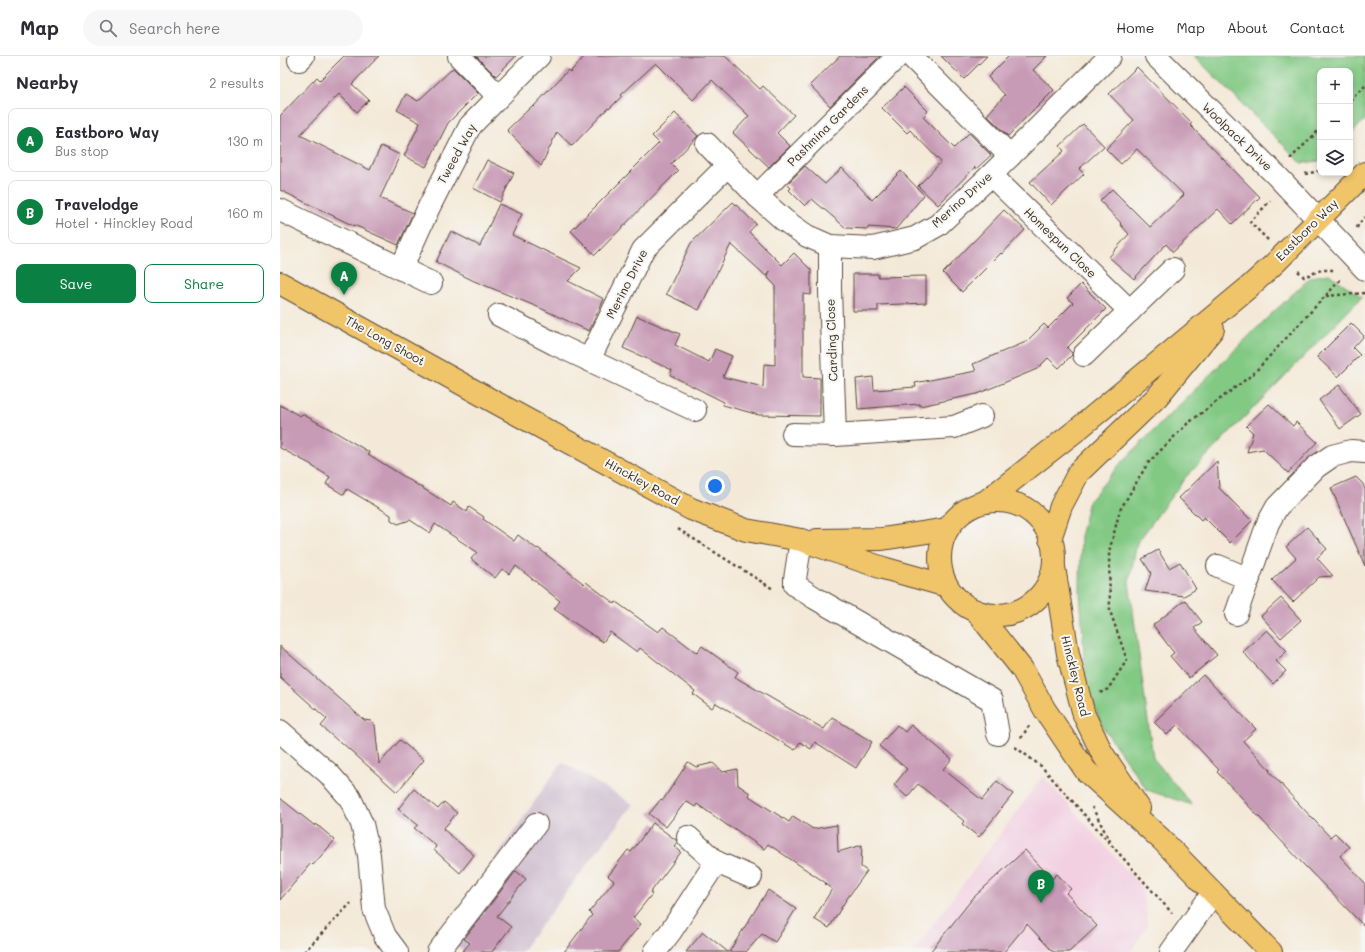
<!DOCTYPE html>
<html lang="en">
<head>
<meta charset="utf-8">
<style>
  :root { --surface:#fff; --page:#f7f7f7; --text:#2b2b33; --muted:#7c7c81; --line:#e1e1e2; --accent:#0b8043 }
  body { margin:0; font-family:Mali,sans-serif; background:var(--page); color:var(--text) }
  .controls { position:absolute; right:12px; top:12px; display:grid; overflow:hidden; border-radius:8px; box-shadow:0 2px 6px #0003 }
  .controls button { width:36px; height:36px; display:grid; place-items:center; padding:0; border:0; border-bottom:1px solid var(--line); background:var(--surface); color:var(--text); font:20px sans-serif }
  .you { position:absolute; left:435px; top:430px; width:14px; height:14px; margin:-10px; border:3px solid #fff; border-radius:50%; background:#1a73e8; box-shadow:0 0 0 6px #1a73e833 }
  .badge { display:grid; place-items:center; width:26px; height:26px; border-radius:50%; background:var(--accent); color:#fff; font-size:13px; font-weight:700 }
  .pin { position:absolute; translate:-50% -33px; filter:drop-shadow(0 1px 2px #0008) }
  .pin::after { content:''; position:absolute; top:21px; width:14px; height:12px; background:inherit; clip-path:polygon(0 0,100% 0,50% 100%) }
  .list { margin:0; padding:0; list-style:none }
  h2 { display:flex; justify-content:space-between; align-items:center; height:52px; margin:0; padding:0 16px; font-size:17px }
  h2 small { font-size:13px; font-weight:400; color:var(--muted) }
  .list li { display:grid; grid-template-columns:26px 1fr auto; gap:12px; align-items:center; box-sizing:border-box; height:64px; margin:0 8px 8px; padding:0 8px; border:1px solid var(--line); border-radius:8px }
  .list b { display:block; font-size:15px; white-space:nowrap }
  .list p { margin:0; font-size:13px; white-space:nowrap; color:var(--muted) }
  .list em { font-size:13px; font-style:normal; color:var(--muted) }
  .actions { display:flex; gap:8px; padding:12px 16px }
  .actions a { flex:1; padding:9px 0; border:1px solid var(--accent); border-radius:8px; text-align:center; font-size:14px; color:var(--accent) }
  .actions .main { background:var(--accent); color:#fff }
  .icon { flex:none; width:22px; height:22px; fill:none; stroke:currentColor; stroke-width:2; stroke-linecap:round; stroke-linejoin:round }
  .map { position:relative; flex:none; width:1085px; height:896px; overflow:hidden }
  header { display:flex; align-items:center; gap:24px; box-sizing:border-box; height:56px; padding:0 20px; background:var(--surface); border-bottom:1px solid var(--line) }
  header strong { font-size:19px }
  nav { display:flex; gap:22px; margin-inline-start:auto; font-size:14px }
  .search { width:280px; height:36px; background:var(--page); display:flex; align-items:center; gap:10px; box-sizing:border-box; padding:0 14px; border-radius:22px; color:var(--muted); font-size:15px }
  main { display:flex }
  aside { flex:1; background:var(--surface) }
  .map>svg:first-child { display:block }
</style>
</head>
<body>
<header>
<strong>Map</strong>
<div class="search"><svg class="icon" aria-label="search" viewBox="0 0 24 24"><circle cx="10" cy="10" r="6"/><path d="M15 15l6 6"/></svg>Search here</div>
<nav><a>Home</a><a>Map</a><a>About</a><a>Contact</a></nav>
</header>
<main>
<aside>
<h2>Nearby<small>2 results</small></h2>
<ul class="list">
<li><span class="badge">A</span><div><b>Eastboro Way</b><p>Bus stop</p></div><em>130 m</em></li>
<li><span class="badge">B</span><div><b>Travelodge</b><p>Hotel · Hinckley Road</p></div><em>160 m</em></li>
</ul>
<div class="actions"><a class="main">Save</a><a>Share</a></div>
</aside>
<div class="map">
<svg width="1085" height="896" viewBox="0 0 1085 896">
  <rect width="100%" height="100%" fill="#f6f6f2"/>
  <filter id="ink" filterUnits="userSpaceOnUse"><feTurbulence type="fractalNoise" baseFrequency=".025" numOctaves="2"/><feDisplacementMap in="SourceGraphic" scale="8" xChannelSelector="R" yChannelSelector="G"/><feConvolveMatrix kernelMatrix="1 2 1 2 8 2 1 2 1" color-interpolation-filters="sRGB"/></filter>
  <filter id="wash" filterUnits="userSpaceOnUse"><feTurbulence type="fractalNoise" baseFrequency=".012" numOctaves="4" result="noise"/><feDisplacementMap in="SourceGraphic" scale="16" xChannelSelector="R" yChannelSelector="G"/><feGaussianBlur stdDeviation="0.9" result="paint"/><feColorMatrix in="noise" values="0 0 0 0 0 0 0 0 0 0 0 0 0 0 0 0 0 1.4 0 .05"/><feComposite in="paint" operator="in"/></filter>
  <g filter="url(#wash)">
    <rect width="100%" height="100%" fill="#f4e9d8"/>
    <!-- built -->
    <polygon fill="#f2cfe1" points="763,720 861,830 866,852 867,871 850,896 633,896"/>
    <!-- industrial -->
    <polygon fill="#cfbdcf" points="282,706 353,748 241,896 185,896 162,879"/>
    <!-- green -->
    <g fill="#82c984" stroke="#5e7a51">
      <polygon points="914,0 1085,0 1085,64 1070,79 1070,15 1040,15 1040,105 1021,107"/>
      <polygon points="1049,218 1082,241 905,422 857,487 849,526 873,702 912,749 867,734 822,670 806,629 800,536 801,477 809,445 839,409 985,264 1031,221"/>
    </g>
    <g id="blocks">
      <!-- building -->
      <g fill="#c79ab5">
        <polygon points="64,0 99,0 72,28 89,44 77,56 59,38 20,79 90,114 101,90 120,99 100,142 133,157 118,189 74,169 74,170 0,134 0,60 37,21 40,24"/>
        <polygon points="196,0 236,0 216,20"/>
        <polygon points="305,0 445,0 480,33 483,30 514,59 497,77 510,90 489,111 453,77 469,60 432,24 413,44 376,7 341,39 342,40 329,53 328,52 292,90 277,76 261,110 227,74 252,50 253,51 288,14 290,16"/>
        <polygon points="560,0 600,0 550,50 530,29"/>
        <polygon points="661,0 707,0 684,23"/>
        <polygon points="729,0 767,0 753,14 774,34 755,53 754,53 728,80 707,59 725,39 708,21"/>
        <polygon points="857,11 912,67 910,69 980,141 952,168 938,153 893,196 886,188 854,223 829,201 849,178 840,168 841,167 820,145 832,133 870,171 904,139 857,93 841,108 826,93 854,64 829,38"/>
        <polygon points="173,12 198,37 168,67 146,111 124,100 140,67 117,54 126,38 138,45"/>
        <polygon points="624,31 648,55 643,61 674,92 689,77 711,99 696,113 695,111 658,149 638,130 661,106 630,74 627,77 602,52"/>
        <polygon points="395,57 418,80 391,108 398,115 315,199 291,175 379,87 372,80"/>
        <polygon points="803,68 824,90 799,113 804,118 771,149 750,126 784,95 780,90"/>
        <polygon points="207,104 234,117 220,146 193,132"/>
        <polygon points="525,110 545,128 562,112 592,144 621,115 644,139 616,173 588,171 588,173 566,172 532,143 525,150 509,134 511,132 507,128"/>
        <polygon points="453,146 476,168 469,176 502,209 514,197 531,214 531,239 523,238 523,321 540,322 540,360 479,359 443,349 444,346 390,319 392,314 343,292 357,260 400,278 395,289 429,306 435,293 452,300 443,321 483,331 484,308 495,309 495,229 488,222 489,215 486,220 451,188 419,254 386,238 411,187"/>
        <polygon points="219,148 242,158 232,179 301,212 288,225 324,243 309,275 260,252 194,225 156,206 171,175 200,190"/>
        <polygon points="724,154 745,174 722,198 721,197 682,236 663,217"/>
        <polygon points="573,218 598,218 598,221 646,220 646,247 598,249 598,255 573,255"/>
        <polygon points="801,228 826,253 787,292 792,297 792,299 779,312 768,302 757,313 697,338 640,350 639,348 578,353 576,323 593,321 594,334 636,331 635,327 696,315 693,308 746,286 764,268 768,272 793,247 787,242"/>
        <polygon points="1071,267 1084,280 1073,292 1080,299 1058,321 1037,301"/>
        <polygon points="1059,329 1081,358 1060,373 1039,344"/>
        <polygon points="989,348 1013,370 1016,366 1037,386 1008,417 983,393 967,396 973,377 966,370"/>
        <polygon points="0,349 20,360 22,358 57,377 89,396 88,398 171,450 173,446 187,456 189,451 204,461 203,463 234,485 238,479 257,493 258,492 304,528 306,526 335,548 336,546 378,576 383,571 417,597 422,590 458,616 455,621 544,673 552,661 592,686 576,712 535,686 531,693 520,686 515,694 436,647 432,652 413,638 415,635 360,592 357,596 330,576 323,586 290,564 274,553 280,545 236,510 229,518 222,513 215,522 191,503 197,496 155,468 150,477 130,464 118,468 111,464 111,459 67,433 64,439 46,428 50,421 32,410 32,409 0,392"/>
        <polygon points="937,405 939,432 972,465 950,487 924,461 921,464 899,442"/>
        <polygon points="1076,421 1083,428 1085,433 1085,510 1051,432"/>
        <polygon points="1027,471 1047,493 1037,502 1053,520 1039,521 1013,546 992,524 1016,502 1006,491"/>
        <polygon points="878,494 889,512 900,506 916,533 904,540 865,535 871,517 862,503"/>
        <polygon points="1001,542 1021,564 1001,582 981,560"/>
        <polygon points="905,544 922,566 914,572 937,599 909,622 890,600 894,597 873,569"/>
        <polygon points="987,574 1007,595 996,605 1006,615 993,628 963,596"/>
        <polygon points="0,590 84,664 91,665 95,669 99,708 120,684 144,704 117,736 60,685 59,686 41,670 47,663 0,621"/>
        <polygon points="923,619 976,673 963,685 990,714 989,715 1003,730 1003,731 1050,781 1055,777 1069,791 1060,800 1085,827 1085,871 1023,808 964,745 964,744 937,716 939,714 897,669 887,679 874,666"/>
        <polygon points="617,669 625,676 631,669 672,703 663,713 702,744 717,725 733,738 699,781 682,768 684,765 638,728 627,741 614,729 627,713 599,690"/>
        <polygon points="408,706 416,711 433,707 443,716 457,713 458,729 470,737 469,740 509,766 513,760 533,773 557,769 558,796 582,789 581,811 587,815 566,844 549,872 534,863 552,833 545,828 546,827 488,788 484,793 452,771 451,772 417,748 415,751 406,745 386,771 369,758 381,743 383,744"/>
        <polygon points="134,733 158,753 164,746 177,757 163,773 194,799 180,817 154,794 156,790 134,772 138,769 118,753"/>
        <polygon points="0,742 35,770 36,768 55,784 33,809 31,807 0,844"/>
        <polygon points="373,767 396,784 397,786 394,790 401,796 370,837 372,838 353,862 361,868 338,896 284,896 312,859 309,856 334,825 328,820 348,794 351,796"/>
        <polygon points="745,794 772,823 777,818 791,833 786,837 817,870 789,896 773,896 747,868 724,896 650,896 693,842"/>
        <polygon points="236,815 246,823 217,860 231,871 212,896 182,896 190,887 184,883"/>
        <polygon points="488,834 516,853 495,886 482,878 466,896 449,896"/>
        <polygon points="423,876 448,896 406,896"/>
      </g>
    </g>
  </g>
  <g filter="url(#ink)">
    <use href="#blocks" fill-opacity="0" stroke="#57473a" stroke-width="1"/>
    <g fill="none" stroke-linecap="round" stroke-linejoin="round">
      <defs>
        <g id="minor">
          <polyline points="179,0 218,40"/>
          <polyline points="631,0 730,100"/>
          <polyline points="876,0 997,120 1085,213"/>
          <polyline points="19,4 23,0"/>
          <polyline points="427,88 477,140 504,164 527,180 550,190 593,192 635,182 658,169 711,119 830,0"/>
          <polyline points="711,119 850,255"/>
          <polyline points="477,140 618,0"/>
          <polyline points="0,154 151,227"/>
          <polyline points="550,190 550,234 555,379"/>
          <polyline points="121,213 149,151 190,70 259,0"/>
          <polyline points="219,259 275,288 415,354"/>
          <polyline points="804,299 893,213"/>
          <polyline points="309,304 363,194 448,109"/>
          <polyline points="513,378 555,379 674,371 702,360"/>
          <polyline points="521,484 515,523 515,529 535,542 712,644 718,678"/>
          <polyline points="938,510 969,523"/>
          <polyline points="956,558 988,467 997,451 1036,411 1052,400 1071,395 1085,396"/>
          <polyline points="0,675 49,718 70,742 82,768 89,799 94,853 105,880 117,896"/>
          <polyline points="408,781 436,806 471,821"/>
          <polyline points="158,896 256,768"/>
          <polyline points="375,896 391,875 436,806"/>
          <polyline points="891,896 933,837"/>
        </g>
        <g id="major">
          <polyline points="0,227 211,344 411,453 466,474 521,484 603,512 667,530"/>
          <circle cx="717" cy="502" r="57"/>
          <polyline points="705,446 798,373 969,231 994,208 1085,117"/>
          <polyline points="770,483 781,450 799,416 877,341 933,273"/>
          <polyline points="537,484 602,483 667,473"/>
          <polyline points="774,511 788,598 804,659 822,697 859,752"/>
          <polyline points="696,555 742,613 765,654 806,715 881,783 991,896"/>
        </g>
      </defs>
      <!-- minor casing -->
      <use href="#minor" stroke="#57473a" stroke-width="24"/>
      <!-- major casing -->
      <use href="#major" stroke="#57473a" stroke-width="24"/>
      <!-- path -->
      <g stroke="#57473a" stroke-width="2.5" stroke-dasharray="3 3" stroke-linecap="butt">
        <polyline points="1070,44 1085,30"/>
        <polyline points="1010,103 1040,73"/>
        <polyline points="1025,118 1035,116 1040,114"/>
        <polyline points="1077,172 1078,169 1085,161"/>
        <polyline points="988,184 970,166 990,145"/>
        <polyline points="1018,215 1024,221 1041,214 1054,214"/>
        <polyline points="1046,240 1085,237"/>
        <polyline points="398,473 493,533"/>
        <polyline points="820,637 828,633 847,604 830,555 829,496 840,454 868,407 907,368 973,318 1062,222"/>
        <polyline points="741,682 749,670"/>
        <polyline points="735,691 761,710 892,857"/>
        <polyline points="812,751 831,787"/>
        <polyline points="24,896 71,847"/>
      </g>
      <!-- minor -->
      <use href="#minor" stroke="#fff" stroke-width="22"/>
      <!-- major -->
      <use href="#major" stroke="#f0c469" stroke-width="22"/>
    </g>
  </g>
  <g text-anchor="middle" stroke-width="4" stroke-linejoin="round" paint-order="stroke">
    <!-- street labels -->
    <g font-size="12" fill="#3b2a1e" stroke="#f6f6f2">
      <text transform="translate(548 70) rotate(-45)" y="4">Pashmina Gardens</text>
      <text transform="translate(957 81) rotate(44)" y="4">Woolpack Drive</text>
      <text transform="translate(177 98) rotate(-61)" y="4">Tweed Way</text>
      <text transform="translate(682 144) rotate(-42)" y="4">Merino Drive</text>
      <text transform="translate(1027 174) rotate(-45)" y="4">Eastboro Way</text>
      <text transform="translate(780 187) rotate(44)" y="4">Homespun Close</text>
      <text transform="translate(347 228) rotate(-63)" y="4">Merino Drive</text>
      <text transform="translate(552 284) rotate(-92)" y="4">Carding Close</text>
      <text transform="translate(105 285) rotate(29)" y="4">The Long Shoot</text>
      <text transform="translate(362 426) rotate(29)" y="4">Hinckley Road</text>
      <text transform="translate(795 620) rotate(76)" y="4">Hinckley Road</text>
    </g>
  </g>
</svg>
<div class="controls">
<button>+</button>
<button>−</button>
<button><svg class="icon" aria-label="layers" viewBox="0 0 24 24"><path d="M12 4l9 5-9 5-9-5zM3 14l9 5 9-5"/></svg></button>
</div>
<div class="you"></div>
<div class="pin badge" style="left:64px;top:239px">A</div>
<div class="pin badge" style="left:761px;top:847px">B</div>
</div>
</main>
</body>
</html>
